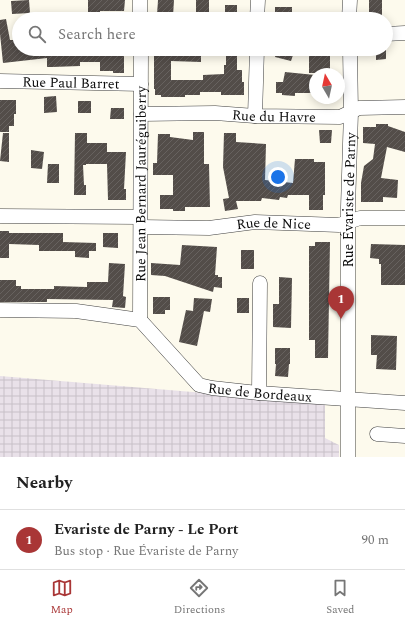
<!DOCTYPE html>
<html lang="en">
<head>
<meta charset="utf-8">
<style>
  :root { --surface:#fff; --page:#f6f6f6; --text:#222; --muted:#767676; --line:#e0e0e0; --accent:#a93636 }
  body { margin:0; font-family:Spectral,serif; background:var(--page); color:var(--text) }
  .compass { position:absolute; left:309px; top:68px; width:36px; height:36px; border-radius:50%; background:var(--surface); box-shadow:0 2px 10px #0003; rotate:351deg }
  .you { position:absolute; left:278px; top:177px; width:14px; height:14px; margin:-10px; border:3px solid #fff; border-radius:50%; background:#1a73e8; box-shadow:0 0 0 6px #1a73e833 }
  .badge { display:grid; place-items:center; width:26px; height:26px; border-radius:50%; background:var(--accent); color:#fff; font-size:13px; font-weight:700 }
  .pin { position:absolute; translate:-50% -33px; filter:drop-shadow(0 1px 2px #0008) }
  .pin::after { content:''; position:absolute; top:21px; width:14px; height:12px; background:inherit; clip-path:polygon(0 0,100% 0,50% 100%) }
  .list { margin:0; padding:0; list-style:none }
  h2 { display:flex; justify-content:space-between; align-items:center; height:52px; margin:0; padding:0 16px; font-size:17px }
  h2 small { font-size:13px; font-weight:400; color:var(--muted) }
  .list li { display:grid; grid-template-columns:26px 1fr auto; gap:12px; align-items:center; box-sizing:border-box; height:60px; padding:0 16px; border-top:1px solid var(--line) }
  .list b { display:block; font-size:15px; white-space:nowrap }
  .list p { margin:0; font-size:13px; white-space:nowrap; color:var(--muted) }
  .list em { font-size:13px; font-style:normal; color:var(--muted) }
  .icon { flex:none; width:22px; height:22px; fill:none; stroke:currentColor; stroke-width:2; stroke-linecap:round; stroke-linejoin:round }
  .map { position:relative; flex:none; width:405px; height:457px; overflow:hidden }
  .search { position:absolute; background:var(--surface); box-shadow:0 2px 10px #0003; left:12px; right:12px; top:12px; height:44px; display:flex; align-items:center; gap:10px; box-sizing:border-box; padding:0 14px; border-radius:22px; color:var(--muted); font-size:15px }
  .sheet { height:112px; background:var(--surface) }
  nav { display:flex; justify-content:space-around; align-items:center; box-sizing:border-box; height:56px; border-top:1px solid var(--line); background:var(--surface); font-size:11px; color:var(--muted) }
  nav a { display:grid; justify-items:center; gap:2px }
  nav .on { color:var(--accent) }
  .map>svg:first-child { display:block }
</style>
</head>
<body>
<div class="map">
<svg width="405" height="457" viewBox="0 0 405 457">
  <defs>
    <pattern id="industrial-grid" width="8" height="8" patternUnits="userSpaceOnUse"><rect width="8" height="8" fill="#e9e1e9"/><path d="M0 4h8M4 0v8" fill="none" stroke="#c7c0c7"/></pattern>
    <pattern id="building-hatch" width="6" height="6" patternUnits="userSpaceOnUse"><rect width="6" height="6" fill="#534d49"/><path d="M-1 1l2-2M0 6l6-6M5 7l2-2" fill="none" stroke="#67625f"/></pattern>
  </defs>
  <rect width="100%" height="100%" fill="#fdfaed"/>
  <!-- industrial -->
  <polygon fill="url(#industrial-grid)" points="0,376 325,403 325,438 339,445 339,457 0,457"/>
  <!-- building -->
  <g fill="url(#building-hatch)">
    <polygon points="29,0 30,13 12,14 11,1"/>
    <polygon points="88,0 125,0 124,11 100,11 100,15 88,15"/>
    <polygon points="158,0 174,0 173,16 157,15"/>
    <rect x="196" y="0" width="13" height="12"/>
    <rect x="369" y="0" width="13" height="19"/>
    <polygon points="225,5 237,5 237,18 225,17"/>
    <rect x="275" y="7" width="17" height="11"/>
    <polygon points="6,19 10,40 19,40 19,49 31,49 31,51 58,50 58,49 124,49 124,73 113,73 113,71 100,71 100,62 80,62 80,66 52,67 47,67 47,58 3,63 0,34 0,20"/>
    <polygon points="154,49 199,49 199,51 201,51 201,62 171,61 171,80 203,80 203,75 224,74 224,65 226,65 226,49 237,49 237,70 242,70 242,82 244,82 244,95 221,95 221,92 200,92 200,95 185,95 185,97 161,97 161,95 155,95 155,89 154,89"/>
    <polygon points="277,49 295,49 291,61 275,57"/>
    <rect x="309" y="49" width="21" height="24"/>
    <polygon points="376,49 386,49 386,59 376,60"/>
    <polygon points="285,72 315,75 315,93 295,93 295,96 282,95 282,93 276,93 276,82 283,82"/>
    <polygon points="56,96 57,112 44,113 44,97"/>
    <polygon points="0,100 16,100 16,114 14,114 14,126 9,126 9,132 0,132"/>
    <rect x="78" y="101" width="13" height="12"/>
    <polygon points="111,108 124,108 124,119 110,119"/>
    <polygon points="376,124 388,124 388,126 405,132 405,152 387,147 381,178 398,180 397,198 383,197 383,202 361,202 361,183 364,166 373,159 375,144 363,143 363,127 376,127"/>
    <polygon points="319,130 332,130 331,143 320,143"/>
    <polygon points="193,132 204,132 204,164 209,164 210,207 185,207 185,211 173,211 173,209 160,209 160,195 173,195 173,175 153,175 153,163 157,163 158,134 170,134 170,137 193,140"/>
    <polygon points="3,133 9,133 9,162 0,161"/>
    <polygon points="75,133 87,133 87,143 107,143 107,152 126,152 124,189 126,189 126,200 108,200 107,164 86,164 86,165 83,165 84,185 86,185 86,195 74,195"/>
    <polygon points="224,133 236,133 236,142 266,144 265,180 293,183 295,159 314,159 314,162 325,162 325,195 323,195 323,210 309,210 309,195 288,195 287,198 280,197 279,200 262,198 261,201 236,201 238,209 225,211 223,199 229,198 223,167"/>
    <polygon points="31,150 44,152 42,169 31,168"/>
    <polygon points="48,164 59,164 59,183 47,183"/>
    <polygon points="0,231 9,231 9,233 63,233 63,242 96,243 96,251 89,251 89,258 75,257 75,251 39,251 39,245 9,244 9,258 0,258"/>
    <polygon points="103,233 118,233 118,248 103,247"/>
    <polygon points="315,242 330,242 328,358 315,358 315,340 309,340 309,246 315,246"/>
    <polygon points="371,244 405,245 405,285 381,285 381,264 379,264 379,259 370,258"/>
    <polygon points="182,245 217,247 215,275 218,275 218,277 222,277 222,288 214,287 213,292 165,276 151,275 151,263 180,265"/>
    <rect x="241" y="250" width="13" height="19"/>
    <polygon points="109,263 125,264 123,296 126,297 125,308 112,307 113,300 47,299 47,302 0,302 0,280 16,280 16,286 21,286 21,289 54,289 54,286 87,287 87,282 108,282"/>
    <polygon points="279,277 292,278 291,328 273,327 273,304 279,304"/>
    <polygon points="153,297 170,297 170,310 165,310 165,314 153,314"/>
    <polygon points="194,298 212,299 210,312 204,311 197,346 179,342 186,310 193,311"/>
    <rect x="237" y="298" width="12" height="15"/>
    <polygon points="371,335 397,336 396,370 376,369 377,355 371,355"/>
    <polygon points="275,348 290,348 290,364 289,364 288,377 275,376 276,364 275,364"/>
  </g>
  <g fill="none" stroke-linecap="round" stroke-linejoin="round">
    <defs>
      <g id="minor">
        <polyline points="140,0 140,19"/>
        <polyline points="257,19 258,0"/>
        <polyline points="349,19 350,0"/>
        <polyline points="386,34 405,33"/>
        <path id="s1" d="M0 81 141 84"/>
        <path id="s2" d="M141 114 215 113 255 116 340 117 359 108 405 107"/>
        <polyline points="255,116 257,49"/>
        <polyline points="0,216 140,217"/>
        <path id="s3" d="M141 227 209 228 255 222 339 225 360 218H405"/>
        <path id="s4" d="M0 310 76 311 140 320 199 385 212 388 259 393 405 403"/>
        <path id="s5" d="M140 320 141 49"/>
        <polyline points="259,393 260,283"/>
        <polyline points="377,434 405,436"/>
        <path id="s6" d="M348 457V207L351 112 350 49"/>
      </g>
    </defs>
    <!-- minor casing -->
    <use href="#minor" stroke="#3f3f3f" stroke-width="15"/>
    <!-- minor -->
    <use href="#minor" stroke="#fff" stroke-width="14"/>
  </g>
  <g text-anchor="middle" stroke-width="4" stroke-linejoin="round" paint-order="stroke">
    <!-- street labels -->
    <g font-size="14" fill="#0c0c0c" stroke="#fff">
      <text dy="5" stroke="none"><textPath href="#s1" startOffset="71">Rue Paul Barret</textPath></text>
      <text dy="5" stroke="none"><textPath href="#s2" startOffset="133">Rue du Havre</textPath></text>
      <text dy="5" stroke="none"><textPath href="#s5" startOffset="136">Rue Jean Bernard Jauréguiberry</textPath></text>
      <text dy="5" stroke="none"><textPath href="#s6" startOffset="257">Rue Évariste de Parny</textPath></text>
      <text dy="5" stroke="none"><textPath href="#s3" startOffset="133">Rue de Nice</textPath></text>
      <text dy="5" stroke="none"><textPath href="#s4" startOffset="290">Rue de Bordeaux</textPath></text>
    </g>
  </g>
</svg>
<svg class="compass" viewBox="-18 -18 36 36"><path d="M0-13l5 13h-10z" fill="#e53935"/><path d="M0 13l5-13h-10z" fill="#767676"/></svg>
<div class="you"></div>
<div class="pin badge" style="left:341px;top:319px">1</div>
<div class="search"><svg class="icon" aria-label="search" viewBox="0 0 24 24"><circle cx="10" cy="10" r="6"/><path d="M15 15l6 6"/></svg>Search here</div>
</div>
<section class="sheet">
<h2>Nearby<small></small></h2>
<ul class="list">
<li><span class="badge">1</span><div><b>Evariste de Parny - Le Port</b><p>Bus stop · Rue Évariste de Parny</p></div><em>90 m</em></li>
</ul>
</section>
<nav>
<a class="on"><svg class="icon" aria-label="map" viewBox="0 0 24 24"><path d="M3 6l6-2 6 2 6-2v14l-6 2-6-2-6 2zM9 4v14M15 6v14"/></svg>Map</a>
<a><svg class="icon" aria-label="directions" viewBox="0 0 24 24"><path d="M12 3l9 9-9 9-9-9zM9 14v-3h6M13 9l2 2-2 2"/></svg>Directions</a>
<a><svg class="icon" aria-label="saved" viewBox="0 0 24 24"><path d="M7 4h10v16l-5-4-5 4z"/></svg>Saved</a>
</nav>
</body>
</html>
